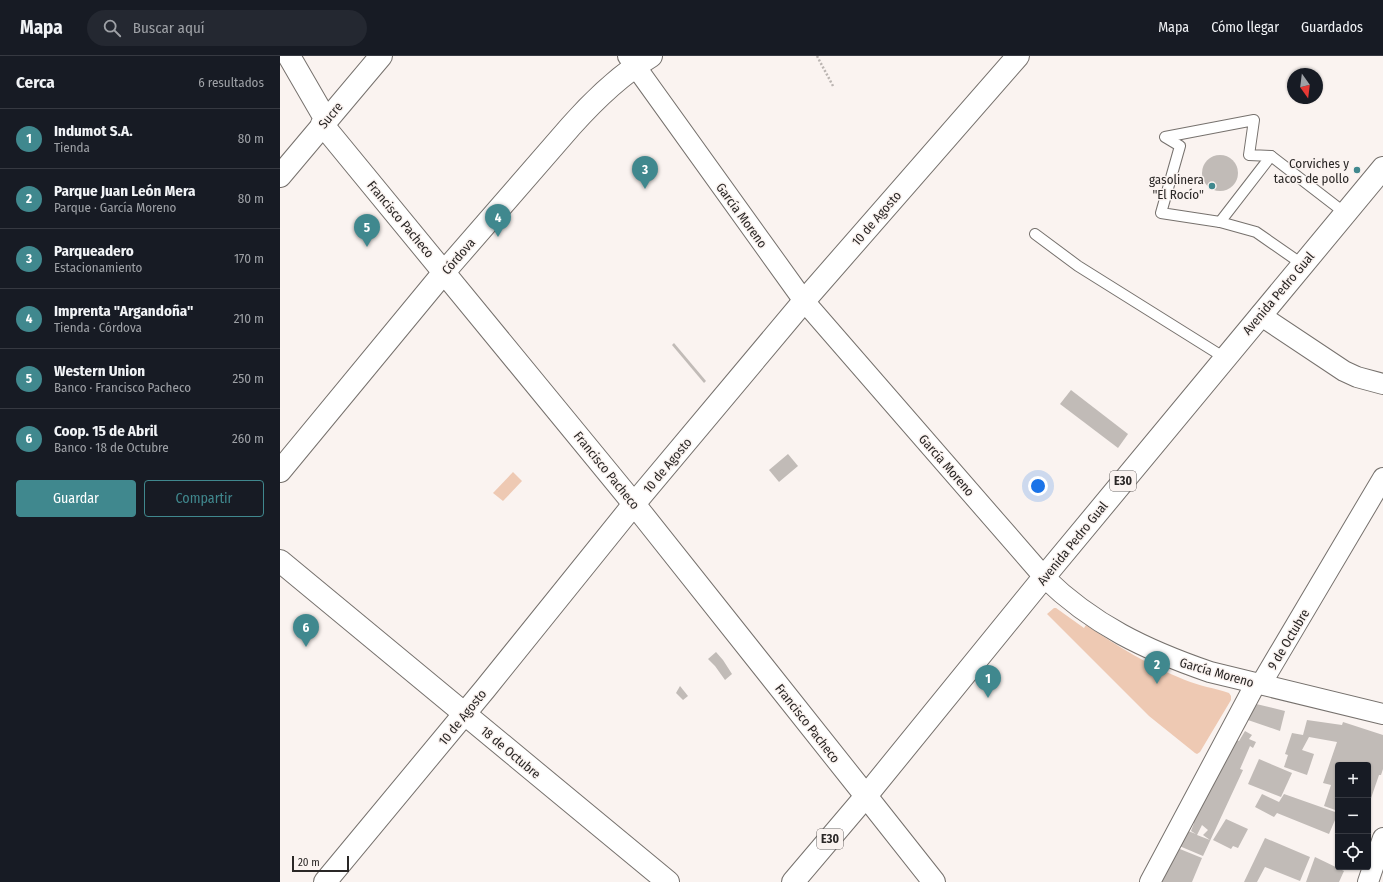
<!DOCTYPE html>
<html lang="es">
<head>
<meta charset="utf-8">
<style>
  :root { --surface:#171b24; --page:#242831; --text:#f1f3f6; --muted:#9ea1a6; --line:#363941; --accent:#40888e }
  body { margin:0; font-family:"Fira Sans Condensed",sans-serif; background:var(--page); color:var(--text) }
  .controls { position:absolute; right:12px; bottom:12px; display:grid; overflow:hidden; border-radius:4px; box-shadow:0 1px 3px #0004 }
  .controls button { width:36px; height:36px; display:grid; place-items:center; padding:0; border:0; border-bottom:1px solid var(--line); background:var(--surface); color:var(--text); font:20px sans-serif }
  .compass { position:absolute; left:1007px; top:12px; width:36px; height:36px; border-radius:50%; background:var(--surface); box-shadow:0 1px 3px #0004; rotate:166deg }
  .scale { position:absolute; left:12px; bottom:10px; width:57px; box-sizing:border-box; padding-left:4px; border:2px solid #2a2726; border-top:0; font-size:11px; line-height:14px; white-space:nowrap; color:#2a2726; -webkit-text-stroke:3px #faf3f0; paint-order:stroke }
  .you { position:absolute; left:758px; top:430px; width:14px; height:14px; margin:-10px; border:3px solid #fff; border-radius:50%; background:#1a73e8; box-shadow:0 0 0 6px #1a73e833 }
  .badge { display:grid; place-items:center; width:26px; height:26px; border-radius:50%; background:var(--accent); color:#fff; font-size:13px; font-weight:700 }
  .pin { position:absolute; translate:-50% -33px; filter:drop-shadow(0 1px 2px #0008) }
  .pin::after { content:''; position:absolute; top:21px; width:14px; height:12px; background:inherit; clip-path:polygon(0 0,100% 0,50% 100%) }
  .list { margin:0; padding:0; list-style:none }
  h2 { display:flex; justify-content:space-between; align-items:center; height:52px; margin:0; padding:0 16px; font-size:17px }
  h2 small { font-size:13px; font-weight:400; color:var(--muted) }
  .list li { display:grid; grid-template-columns:26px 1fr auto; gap:12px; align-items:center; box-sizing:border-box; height:60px; padding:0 16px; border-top:1px solid var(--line) }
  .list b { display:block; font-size:15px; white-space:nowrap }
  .list p { margin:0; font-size:13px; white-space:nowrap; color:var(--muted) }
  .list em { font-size:13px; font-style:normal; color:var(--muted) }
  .actions { display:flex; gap:8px; padding:12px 16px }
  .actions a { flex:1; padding:9px 0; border:1px solid var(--accent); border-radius:4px; text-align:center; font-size:14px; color:var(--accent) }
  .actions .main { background:var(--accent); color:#fff }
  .icon { flex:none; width:22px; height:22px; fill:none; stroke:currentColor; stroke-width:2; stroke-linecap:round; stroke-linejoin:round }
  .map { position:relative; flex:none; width:1103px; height:826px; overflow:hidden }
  header { display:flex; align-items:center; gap:24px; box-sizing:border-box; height:56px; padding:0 20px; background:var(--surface); border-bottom:1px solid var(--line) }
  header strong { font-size:19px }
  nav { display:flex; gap:22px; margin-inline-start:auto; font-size:14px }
  .search { width:280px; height:36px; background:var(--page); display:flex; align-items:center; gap:10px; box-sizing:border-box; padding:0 14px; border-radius:22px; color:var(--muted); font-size:15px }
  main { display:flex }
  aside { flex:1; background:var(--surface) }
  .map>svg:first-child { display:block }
</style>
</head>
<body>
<header>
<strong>Mapa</strong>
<div class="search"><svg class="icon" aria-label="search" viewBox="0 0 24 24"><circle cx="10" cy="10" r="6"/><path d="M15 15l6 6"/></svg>Buscar aquí</div>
<nav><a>Mapa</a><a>Cómo llegar</a><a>Guardados</a></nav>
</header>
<main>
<aside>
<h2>Cerca<small>6 resultados</small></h2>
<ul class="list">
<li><span class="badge">1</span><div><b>Indumot S.A.</b><p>Tienda</p></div><em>80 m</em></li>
<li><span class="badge">2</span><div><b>Parque Juan León Mera</b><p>Parque · García Moreno</p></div><em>80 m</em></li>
<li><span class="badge">3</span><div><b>Parqueadero</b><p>Estacionamiento</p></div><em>170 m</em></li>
<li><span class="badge">4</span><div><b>Imprenta &quot;Argandoña&quot;</b><p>Tienda · Córdova</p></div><em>210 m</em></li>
<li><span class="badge">5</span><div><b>Western Union</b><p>Banco · Francisco Pacheco</p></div><em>250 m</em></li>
<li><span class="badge">6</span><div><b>Coop. 15 de Abril</b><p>Banco · 18 de Octubre</p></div><em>260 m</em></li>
</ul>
<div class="actions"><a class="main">Guardar</a><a>Compartir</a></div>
</aside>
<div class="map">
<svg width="1103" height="826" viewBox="0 0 1103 826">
  <rect width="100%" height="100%" fill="#faf3f0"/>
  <!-- green -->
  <g fill="#eec9b3">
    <polygon points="233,416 242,425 223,445 213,437"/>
    <path d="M774 552H776L804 572 806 569C837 590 870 610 905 624 919 630 935 632 949 637L951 640V644L920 696 917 698 915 697 869 660 767 558Z"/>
  </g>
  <!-- building -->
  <g fill="#c1bbb7" fill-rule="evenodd">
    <circle cx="940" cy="117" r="18"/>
    <polygon points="394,287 426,325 424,327 392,289"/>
    <polygon points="791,334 848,378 838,392 780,348"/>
    <polygon points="508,398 518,410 499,426 489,414"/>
    <polygon points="436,596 443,604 452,618 445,624 435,610 428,603"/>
    <polygon points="400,630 408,640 403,644 396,637"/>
    <polygon points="972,647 1005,655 1000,675 965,663"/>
    <polygon points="1027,664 1062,669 1063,666 1103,679 1103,713 1101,719 1099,719 1088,751 1088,709 1058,709 1058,755 1044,750 1051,729 1043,727 1057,686 1029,681 1022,694 1034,698 1027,719 1004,711 1008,699 1005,698 1012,677 1023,679"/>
    <path d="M965 675 972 679 969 683 976 686 973 692 970 690 960 713 963 714 923 800 897 789 903 773 916 778 911 775 914 767 906 762 951 682 959 685ZM922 769 928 774 923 779 930 784 917 779Z"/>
    <polygon points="979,703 1012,717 1001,741 968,728"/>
    <polygon points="982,738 999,746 1004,738 1058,757 1049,778 997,757 994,761 975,751"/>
    <polygon points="946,763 968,773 958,792 953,790 951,793 933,784"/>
    <polygon points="985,782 1030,801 1020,825 985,811 977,826 964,826"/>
    <polygon points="895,791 922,802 912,826 880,826"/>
    <polygon points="1035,801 1064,815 1059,826 1026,826"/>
  </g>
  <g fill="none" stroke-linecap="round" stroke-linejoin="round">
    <defs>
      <g id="service">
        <polyline points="940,166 991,100"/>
        <polyline points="755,178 798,210 945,302"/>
        <polyline points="1022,208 976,176 940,166 881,157 900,90 885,81 974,64 969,99 991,100 1065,157"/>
      </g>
      <g id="minor">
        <path d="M348 0 524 245 764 521C813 569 866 594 930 616L1103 658"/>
        <polyline points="980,259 1064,315 1077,321 1103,328"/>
        <polyline points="870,826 976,627 981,628 1103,422"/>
        <polyline points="1088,826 1103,782"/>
      </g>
      <g id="tertiary">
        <polyline points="9,0 46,64 42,68 354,448 586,740"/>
        <polyline points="0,120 101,0"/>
        <path d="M0 415 165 215 291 70C315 43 340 19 371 0"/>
        <polyline points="0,505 388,826"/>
        <polyline points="45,826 205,633 354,448 524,245 738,0"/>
      </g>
      <polyline id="secondary" points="586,740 654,826"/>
      <polyline id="trunk" points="513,826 586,740 764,521 1103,112"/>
    </defs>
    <!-- service casing -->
    <use href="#service" stroke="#76716d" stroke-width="12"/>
    <!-- minor casing -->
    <use href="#minor" stroke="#76716d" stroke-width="22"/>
    <!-- tertiary casing -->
    <use href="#tertiary" stroke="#76716d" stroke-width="24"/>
    <!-- secondary casing -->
    <use href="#secondary" stroke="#76716d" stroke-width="24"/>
    <!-- trunk casing -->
    <use href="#trunk" stroke="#76716d" stroke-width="24"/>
    <!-- path -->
    <polyline stroke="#bab4b1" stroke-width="2.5" stroke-dasharray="2 2" stroke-linecap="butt" points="537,0 553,30"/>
    <!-- service -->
    <use href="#service" stroke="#fff" stroke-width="10"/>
    <!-- minor -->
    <use href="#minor" stroke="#fff" stroke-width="20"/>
    <!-- tertiary -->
    <use href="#tertiary" stroke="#fff" stroke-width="22"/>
    <!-- secondary -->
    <use href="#secondary" stroke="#fff" stroke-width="22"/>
    <!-- trunk -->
    <use href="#trunk" stroke="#fff" stroke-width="22"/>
  </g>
  <!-- markers -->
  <g fill="#40888e" stroke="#faf3f0" stroke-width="1.5">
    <circle cx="1077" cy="114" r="4"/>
    <circle cx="932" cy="130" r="4"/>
  </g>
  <g text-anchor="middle" stroke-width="3" stroke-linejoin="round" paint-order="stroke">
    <!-- shield labels -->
    <g fill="#faf3f0" stroke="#686463" stroke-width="1">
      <rect x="830" y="415" width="26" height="20" rx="3"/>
      <rect x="537" y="773" width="26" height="20" rx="3"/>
    </g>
    <g font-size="12" font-weight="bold" fill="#2a2726">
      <text x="843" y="429">E30</text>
      <text x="550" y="787">E30</text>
    </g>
    <!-- street labels -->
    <g font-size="13" fill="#2a2726" stroke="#faf3f0">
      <text transform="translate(50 59) rotate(-50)" y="5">Sucre</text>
      <text transform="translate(462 159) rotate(54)" y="5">García Moreno</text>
      <text transform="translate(596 162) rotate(-49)" y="5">10 de Agosto</text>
      <text transform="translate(121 163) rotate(50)" y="5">Francisco Pacheco</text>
      <text transform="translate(178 200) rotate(-49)" y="5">Córdova</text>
      <text transform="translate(998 237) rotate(-50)" y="5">Avenida Pedro Gual</text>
      <text transform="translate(387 409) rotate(-50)" y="5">10 de Agosto</text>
      <text transform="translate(667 409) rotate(49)" y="5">García Moreno</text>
      <text transform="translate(327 414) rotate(51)" y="5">Francisco Pacheco</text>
      <text transform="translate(792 487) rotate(-51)" y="5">Avenida Pedro Gual</text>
      <text transform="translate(1008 583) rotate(-59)" y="5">9 de Octubre</text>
      <text transform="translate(937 616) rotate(16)" y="5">García Moreno</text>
      <text transform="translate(182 661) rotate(-51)" y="5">10 de Agosto</text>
      <text transform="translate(528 667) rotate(52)" y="5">Francisco Pacheco</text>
      <text transform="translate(231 696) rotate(40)" y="5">18 de Octubre</text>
    </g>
    <!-- poi labels -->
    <g font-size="13" fill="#2a2726" stroke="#faf3f0" text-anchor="end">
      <text x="1069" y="112">Corviches y<tspan x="1069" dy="15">tacos de pollo</tspan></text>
      <text x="924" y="128">gasolinera<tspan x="924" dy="15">"El Rocío"</tspan></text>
    </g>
  </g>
</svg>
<div class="controls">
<button>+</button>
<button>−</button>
<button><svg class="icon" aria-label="locate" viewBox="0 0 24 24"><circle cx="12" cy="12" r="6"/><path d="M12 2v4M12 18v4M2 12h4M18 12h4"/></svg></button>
</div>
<svg class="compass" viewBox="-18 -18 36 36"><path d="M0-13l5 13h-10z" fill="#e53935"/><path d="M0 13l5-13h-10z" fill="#9ea1a6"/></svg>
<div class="scale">20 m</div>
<div class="you"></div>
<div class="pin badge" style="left:708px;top:642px">1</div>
<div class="pin badge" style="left:877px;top:628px">2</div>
<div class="pin badge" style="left:365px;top:133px">3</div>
<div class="pin badge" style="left:218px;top:181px">4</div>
<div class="pin badge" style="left:87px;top:191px">5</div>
<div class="pin badge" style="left:26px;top:591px">6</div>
</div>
</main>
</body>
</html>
